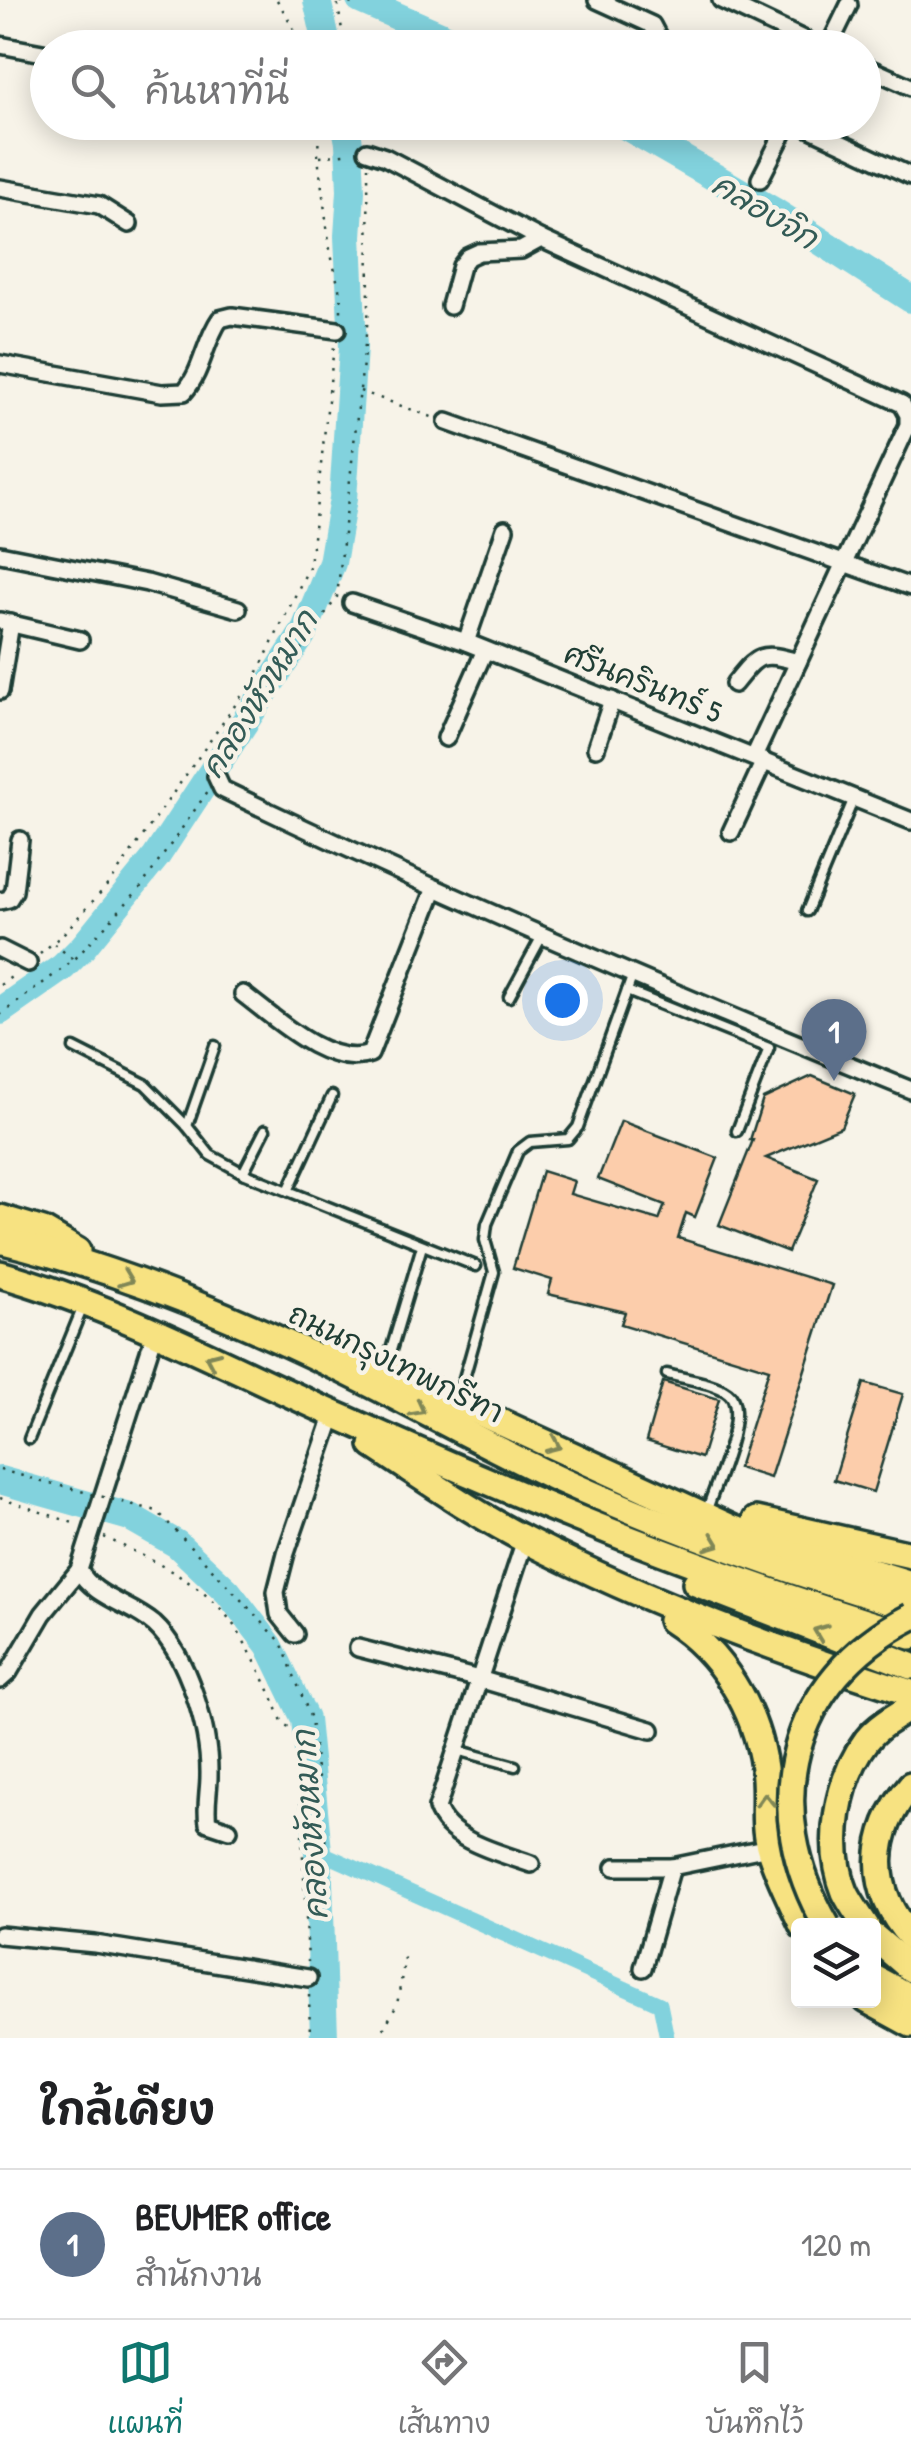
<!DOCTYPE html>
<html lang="th">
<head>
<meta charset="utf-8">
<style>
  :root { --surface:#fff; --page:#f2f2f2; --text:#202124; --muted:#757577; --line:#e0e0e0; --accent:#0f766e }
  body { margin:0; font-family:"Patrick Hand","Playpen Sans Thai",sans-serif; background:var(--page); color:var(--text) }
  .controls { position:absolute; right:30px; bottom:30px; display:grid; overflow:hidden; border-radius:10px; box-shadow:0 5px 25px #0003 }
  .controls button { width:90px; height:90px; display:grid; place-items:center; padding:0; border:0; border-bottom:2px solid var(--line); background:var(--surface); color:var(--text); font:50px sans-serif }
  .you { position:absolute; left:562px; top:1000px; width:35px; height:35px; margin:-25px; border:8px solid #fff; border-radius:50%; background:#1a73e8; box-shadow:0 0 0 15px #1a73e833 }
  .badge { display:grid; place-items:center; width:65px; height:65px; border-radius:50%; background:var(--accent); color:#fff; font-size:32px; font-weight:700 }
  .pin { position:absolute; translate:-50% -82px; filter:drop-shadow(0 2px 5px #0008) }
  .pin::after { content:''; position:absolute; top:52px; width:35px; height:30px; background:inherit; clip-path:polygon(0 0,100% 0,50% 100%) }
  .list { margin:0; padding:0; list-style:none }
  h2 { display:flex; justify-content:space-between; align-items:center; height:130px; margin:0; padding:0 40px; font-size:42px }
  h2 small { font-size:32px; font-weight:400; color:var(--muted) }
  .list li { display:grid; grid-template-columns:65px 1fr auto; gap:30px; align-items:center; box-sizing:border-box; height:150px; padding:0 40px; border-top:2px solid var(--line) }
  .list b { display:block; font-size:38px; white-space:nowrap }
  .list p { margin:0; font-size:32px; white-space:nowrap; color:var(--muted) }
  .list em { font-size:32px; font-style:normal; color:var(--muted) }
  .icon { flex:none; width:55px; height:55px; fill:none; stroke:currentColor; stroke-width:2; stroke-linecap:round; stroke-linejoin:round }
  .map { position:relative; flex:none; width:911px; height:2038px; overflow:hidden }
  .search { position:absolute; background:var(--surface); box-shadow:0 5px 25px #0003; left:30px; right:30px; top:30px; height:110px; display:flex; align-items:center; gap:25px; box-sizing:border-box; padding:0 35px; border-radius:55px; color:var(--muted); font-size:38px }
  .sheet { height:280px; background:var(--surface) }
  nav { display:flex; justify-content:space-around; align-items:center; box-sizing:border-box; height:140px; border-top:2px solid var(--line); background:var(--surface); font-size:28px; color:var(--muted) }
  nav a { display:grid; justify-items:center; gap:5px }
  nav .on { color:var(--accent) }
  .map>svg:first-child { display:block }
</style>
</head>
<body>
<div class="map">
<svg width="911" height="2038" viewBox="0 0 911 2038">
  <rect width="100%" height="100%" fill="#f7f3e8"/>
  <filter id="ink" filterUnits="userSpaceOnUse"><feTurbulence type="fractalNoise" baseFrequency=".01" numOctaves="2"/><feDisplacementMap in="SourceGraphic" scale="20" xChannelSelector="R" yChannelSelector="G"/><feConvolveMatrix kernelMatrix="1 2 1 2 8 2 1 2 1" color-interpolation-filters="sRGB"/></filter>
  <g filter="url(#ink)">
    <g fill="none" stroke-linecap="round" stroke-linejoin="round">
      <!-- canal -->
      <polyline stroke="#82d2dd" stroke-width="15" points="318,1851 660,2004 667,2038"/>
      <!-- river -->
      <g stroke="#82d2dd" stroke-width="28">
        <polyline points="317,0 328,48"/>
        <polyline points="360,0 470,48"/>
        <polyline points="619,122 775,212 911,299"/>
        <polyline points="0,1011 63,967 83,947 156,857 304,632 332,563 343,499 353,347 348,236 351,191 349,143 345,122"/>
        <polyline points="0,1480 130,1517 177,1544 228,1592 269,1645 305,1719 318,1851 324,2038"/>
      </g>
    </g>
    <!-- building -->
    <g fill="#fccdab" stroke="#1f3d34" stroke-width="2.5">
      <polygon points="812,1076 855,1094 841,1127 766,1158 818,1179 788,1252 719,1225 753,1140 750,1140 763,1099"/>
      <polygon points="621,1121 718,1158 695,1217 686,1213 678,1238 832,1285 770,1478 738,1468 769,1369 621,1324 625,1312 548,1294 552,1280 513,1268 542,1171 574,1181 570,1194 659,1220 665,1205 598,1179"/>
      <polygon points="663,1382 719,1399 701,1458 646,1441"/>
      <polygon points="864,1383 903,1394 873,1492 834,1480"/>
    </g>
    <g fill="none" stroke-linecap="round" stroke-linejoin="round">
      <defs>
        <g id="service">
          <polyline points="807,911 854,798"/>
          <polyline points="627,991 769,1048 737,1131"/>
          <polyline points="509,997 542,936"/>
          <polyline points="74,1048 145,1084 187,1126 210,1155 243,1173 476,1266"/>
          <polyline points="187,1126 215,1046"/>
          <polyline points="243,1173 265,1130"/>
          <polyline points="288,1191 332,1096"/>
          <polyline points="386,1367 422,1246"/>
          <path d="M667 1374C684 1379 714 1382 728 1393 750 1410 715 1484 708 1507"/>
          <polyline points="459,1396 494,1272 485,1240 487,1224 518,1151 530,1142 568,1139 578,1127 632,977"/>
          <polyline points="29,1439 82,1309"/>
          <polyline points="457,1750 515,1766"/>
        </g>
        <g id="minor">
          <polyline points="597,0 652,25 664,48"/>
          <polyline points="721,0 822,48"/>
          <polyline points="0,45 48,54"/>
          <polyline points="828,48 849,5"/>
          <polyline points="864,66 911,87"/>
          <polyline points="796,122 911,176"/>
          <polyline points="367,151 385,157 541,239 902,404 908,415 908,425 754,757"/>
          <polyline points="760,179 789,122"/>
          <polyline points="0,188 99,205 129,224"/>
          <polyline points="450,306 461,266 468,257 479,252 521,250 541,239"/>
          <path d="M0 364 162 393 184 392C203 371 204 342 220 319L232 316 337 330"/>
          <polyline points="447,422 911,587"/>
          <polyline points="0,554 147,583 238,609"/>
          <polyline points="352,603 466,642 911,821"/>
          <polyline points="0,621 80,640"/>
          <polyline points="466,642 505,529"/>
          <path d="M734 684C758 654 760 651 798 662"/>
          <polyline points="0,691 11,623"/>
          <polyline points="446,738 485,650"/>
          <polyline points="596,748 612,700"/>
          <path d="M216 776 222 789C448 898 679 996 911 1090"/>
          <polyline points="731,832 764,761"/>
          <polyline points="0,901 9,899 14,891 20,840"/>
          <polyline points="0,949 28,963"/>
          <path d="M243 994C275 1018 328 1069 370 1054L435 888"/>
          <path d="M155 1333 79 1570C93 1597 131 1604 154 1624 188 1655 210 1731 209 1776 209 1792 205 1807 208 1823L229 1830"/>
          <path d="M525 1540 437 1808C449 1842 501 1853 531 1864"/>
          <polyline points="295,1634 279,1614 276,1592 286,1553 332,1419"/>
          <polyline points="358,1648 479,1679 651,1730"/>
          <polyline points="0,1680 9,1672 43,1614 79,1570"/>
          <polyline points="615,1867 672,1867 769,1847"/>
          <polyline points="0,1935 95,1944 308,1978"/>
          <polyline points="643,1968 672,1867"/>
        </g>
        <g id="primary">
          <polyline points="0,1218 43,1231 77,1251"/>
          <path d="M0 1240C130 1272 254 1325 373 1385 434 1416 494 1449 556 1478 671 1530 790 1572 911 1608"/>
          <path d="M0 1274C119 1308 230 1368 343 1418 529 1501 716 1579 911 1636"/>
          <polyline points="331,1349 415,1383 734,1529 911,1584"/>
          <path d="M373 1445C424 1478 474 1514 528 1541 651 1604 780 1651 911 1693"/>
          <polyline points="756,1520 911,1555"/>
          <polyline points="696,1583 911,1666"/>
          <path d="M671 1620C721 1652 756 1709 764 1768 768 1794 762 1821 769 1846 777 1874 791 1900 803 1926"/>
          <path d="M911 1785C870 1833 868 1890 911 1937"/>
          <path d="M866 1926C859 1915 850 1903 845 1892 826 1845 837 1780 867 1740 878 1726 896 1716 911 1707"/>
          <polyline points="874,1937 911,1969"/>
          <polyline points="874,1978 911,1998"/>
          <polyline points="867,2000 911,2024"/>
        </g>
      </defs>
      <!-- service casing -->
      <use href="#service" stroke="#1f3d34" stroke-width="15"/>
      <!-- minor casing -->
      <use href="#minor" stroke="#1f3d34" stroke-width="22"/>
      <!-- primary casing -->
      <use href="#primary" stroke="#1f3d34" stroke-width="32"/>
      <!-- path -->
      <g stroke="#1f3d34" stroke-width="2.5" stroke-dasharray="2.5 8" stroke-linecap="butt">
        <polyline points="277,0 293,27 298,48"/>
        <polyline points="345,48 337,0 350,5 352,0"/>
        <polyline points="319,122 318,157 330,250 341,297 341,313"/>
        <polyline points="361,122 363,135"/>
        <polyline points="320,157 351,153"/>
        <polyline points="360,391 432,417"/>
        <polyline points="225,763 337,597 369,308 368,167"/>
        <polyline points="54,944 74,960"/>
        <polyline points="40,954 63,934 112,880 257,674 310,565 334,346"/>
        <polyline points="0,985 14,975"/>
        <polyline points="0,1015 74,960 141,887 208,791"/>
        <polyline points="0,1498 79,1525"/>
        <path d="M104 1537C144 1556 188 1576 219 1607 242 1629 272 1694 283 1724L297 1731 308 1962"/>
        <polyline points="309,1995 310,2038"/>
        <polyline points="378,2038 397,2005 406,1951"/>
      </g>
      <!-- service -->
      <use href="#service" stroke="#f7f3e8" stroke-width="8"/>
      <!-- minor -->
      <use href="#minor" stroke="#f7f3e8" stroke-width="15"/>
      <!-- primary -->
      <use href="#primary" stroke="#f7e281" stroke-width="25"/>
      <defs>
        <path id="primary-bridge" d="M827 1926C758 1808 788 1680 911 1617"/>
      </defs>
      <!-- primary-bridge casing -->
      <use href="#primary-bridge" stroke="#1f3d34" stroke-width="32" stroke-linecap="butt"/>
      <!-- path-bridge -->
      <polyline stroke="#1f3d34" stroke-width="2.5" stroke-dasharray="2.5 8" stroke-linecap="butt" points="0,1470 157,1511 281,1642 311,1719 326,1847"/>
      <!-- primary-bridge -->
      <use href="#primary-bridge" stroke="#f7e281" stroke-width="25"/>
    </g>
    <!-- one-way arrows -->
    <defs><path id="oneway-chevron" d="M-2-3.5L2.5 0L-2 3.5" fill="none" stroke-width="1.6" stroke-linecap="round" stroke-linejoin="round" transform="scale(2.5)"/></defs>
    <g stroke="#808757">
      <use href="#oneway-chevron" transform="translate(126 1279) rotate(21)"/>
      <use href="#oneway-chevron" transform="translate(212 1359) rotate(-156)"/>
      <use href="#oneway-chevron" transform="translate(418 1409) rotate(28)"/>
      <use href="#oneway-chevron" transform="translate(554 1445) rotate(24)"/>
      <use href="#oneway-chevron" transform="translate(713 1543) rotate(21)"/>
      <use href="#oneway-chevron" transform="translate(820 1632) rotate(-159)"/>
      <use href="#oneway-chevron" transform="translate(765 1800) rotate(-92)"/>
    </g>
  </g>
  <g text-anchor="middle" stroke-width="9" stroke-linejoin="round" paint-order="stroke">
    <!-- street labels -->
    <g font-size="30" fill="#1f3d34" stroke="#f7f3e8">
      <text transform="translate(643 683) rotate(22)" y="10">ศรีนครินทร์ 5</text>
      <text transform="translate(396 1363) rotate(26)" y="10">ถนนกรุงเทพกรีฑา</text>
    </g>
    <!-- water labels -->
    <g font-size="32" font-style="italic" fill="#335b56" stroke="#f7f3e8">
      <text transform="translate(765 211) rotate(31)" y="11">คลองจิก</text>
      <text transform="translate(259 694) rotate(-58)" y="11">คลองหัวหมาก</text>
      <text transform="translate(310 1825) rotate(-94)" y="11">คลองหัวหมาก</text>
    </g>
  </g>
</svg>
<div class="controls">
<button><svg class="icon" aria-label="layers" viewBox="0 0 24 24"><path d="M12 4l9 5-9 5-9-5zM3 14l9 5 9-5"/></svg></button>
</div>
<div class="you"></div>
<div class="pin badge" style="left:834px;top:1081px;background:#5c6f8a">1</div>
<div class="search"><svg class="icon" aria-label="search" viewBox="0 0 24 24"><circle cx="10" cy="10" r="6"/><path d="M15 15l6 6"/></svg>ค้นหาที่นี่</div>
</div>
<section class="sheet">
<h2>ใกล้เคียง<small></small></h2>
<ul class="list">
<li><span class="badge" style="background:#5c6f8a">1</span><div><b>BEUMER office</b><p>สำนักงาน</p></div><em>120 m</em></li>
</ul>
</section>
<nav>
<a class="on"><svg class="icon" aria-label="map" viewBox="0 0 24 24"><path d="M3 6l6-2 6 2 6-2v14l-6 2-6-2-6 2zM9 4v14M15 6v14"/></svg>แผนที่</a>
<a><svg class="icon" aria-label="directions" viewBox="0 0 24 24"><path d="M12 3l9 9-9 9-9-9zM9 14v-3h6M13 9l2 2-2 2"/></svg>เส้นทาง</a>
<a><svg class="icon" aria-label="saved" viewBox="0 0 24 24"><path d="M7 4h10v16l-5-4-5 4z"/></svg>บันทึกไว้</a>
</nav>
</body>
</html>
